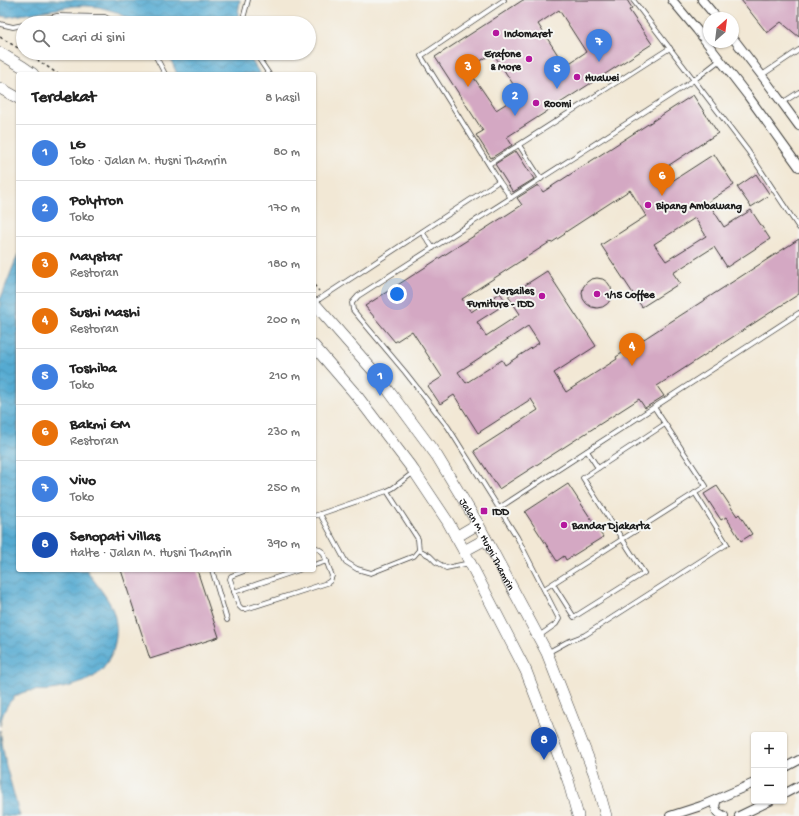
<!DOCTYPE html>
<html lang="id">
<head>
<meta charset="utf-8">
<style>
  :root { --surface:#fff; --page:#f2f2f2; --text:#222; --muted:#767676; --line:#e0e0e0; --accent:#2563eb }
  body { margin:0; font-family:"Gochi Hand",sans-serif; background:var(--page); color:var(--text) }
  .controls { position:absolute; right:12px; bottom:12px; display:grid; overflow:hidden; border-radius:4px; box-shadow:0 1px 3px #0004 }
  .controls button { width:36px; height:36px; display:grid; place-items:center; padding:0; border:0; border-bottom:1px solid var(--line); background:var(--surface); color:var(--text); font:20px sans-serif }
  .compass { position:absolute; left:703px; top:12px; width:36px; height:36px; border-radius:50%; background:var(--surface); box-shadow:0 1px 3px #0004; rotate:28deg }
  .you { position:absolute; left:397px; top:294px; width:14px; height:14px; margin:-10px; border:3px solid #fff; border-radius:50%; background:#1a73e8; box-shadow:0 0 0 6px #1a73e833 }
  .badge { display:grid; place-items:center; width:26px; height:26px; border-radius:50%; background:var(--accent); color:#fff; font-size:13px; font-weight:700 }
  .pin { position:absolute; translate:-50% -33px; filter:drop-shadow(0 1px 2px #0008) }
  .pin::after { content:''; position:absolute; top:21px; width:14px; height:12px; background:inherit; clip-path:polygon(0 0,100% 0,50% 100%) }
  .list { margin:0; padding:0; list-style:none }
  h2 { display:flex; justify-content:space-between; align-items:center; height:52px; margin:0; padding:0 16px; font-size:17px }
  h2 small { font-size:13px; font-weight:400; color:var(--muted) }
  .list li { display:grid; grid-template-columns:26px 1fr auto; gap:12px; align-items:center; box-sizing:border-box; height:56px; padding:0 16px; border-top:1px solid var(--line) }
  .list b { display:block; font-size:15px; white-space:nowrap }
  .list p { margin:0; font-size:13px; white-space:nowrap; color:var(--muted) }
  .list em { font-size:13px; font-style:normal; color:var(--muted) }
  .icon { flex:none; width:22px; height:22px; fill:none; stroke:currentColor; stroke-width:2; stroke-linecap:round; stroke-linejoin:round }
  .map { position:relative; flex:none; width:799px; height:816px; overflow:hidden }
  .search { position:absolute; background:var(--surface); box-shadow:0 1px 3px #0004; left:16px; top:16px; width:300px; height:44px; display:flex; align-items:center; gap:10px; box-sizing:border-box; padding:0 14px; border-radius:22px; color:var(--muted); font-size:15px }
  .panel { position:absolute; background:var(--surface); box-shadow:0 1px 3px #0004; left:16px; top:72px; width:300px; height:500px; border-radius:4px }
  .map>svg:first-child { display:block }
</style>
</head>
<body>
<div class="map">
<svg width="799" height="816" viewBox="0 0 799 816">
  <defs>
    <pattern id="water-waves" width="16" height="10" patternUnits="userSpaceOnUse"><rect width="16" height="10" fill="#55aad1"/><path d="M0 5q4-4 8 0t8 0" fill="none" stroke="#468aa9"/></pattern>
  </defs>
  <rect width="100%" height="100%" fill="#f6f6f2"/>
  <filter id="ink" filterUnits="userSpaceOnUse"><feTurbulence type="fractalNoise" baseFrequency=".025" numOctaves="2"/><feDisplacementMap in="SourceGraphic" scale="8" xChannelSelector="R" yChannelSelector="G"/><feConvolveMatrix kernelMatrix="1 2 1 2 8 2 1 2 1" color-interpolation-filters="sRGB"/></filter>
  <filter id="wash" filterUnits="userSpaceOnUse"><feTurbulence type="fractalNoise" baseFrequency=".012" numOctaves="4" result="noise"/><feDisplacementMap in="SourceGraphic" scale="16" xChannelSelector="R" yChannelSelector="G"/><feGaussianBlur stdDeviation="0.9" result="paint"/><feColorMatrix in="noise" values="0 0 0 0 0 0 0 0 0 0 0 0 0 0 0 0 0 1.4 0 .05"/><feComposite in="paint" operator="in"/></filter>
  <g filter="url(#wash)">
    <rect width="100%" height="100%" fill="#f2e8d5"/>
    <!-- water -->
    <g fill="url(#water-waves)" stroke="#386376">
      <polygon points="0,0 240,0 238,14 238,23 138,23 113,11 99,7 86,6 75,6 8,17 0,16"/>
      <polygon points="168,53 247,53 260,74 177,74"/>
      <path d="M18 254V570H87C95 584 108 596 113 611 118 624 117 640 112 653 108 660 105 668 99 673 87 683 66 688 50 690 43 691 36 690 29 691 11 694 3 709 0 726V300Z"/>
      <polygon points="0,730 6,766 20,816 0,816"/>
    </g>
    <g id="blocks">
      <!-- building -->
      <g fill="#d4a8c3" fill-rule="evenodd">
        <path d="M523 0H627L632 8 629 10 652 44 507 137 512 145 491 158 476 135 483 131 435 57ZM559 10 586 52 565 66 538 24ZM493 53 520 95 496 110 468 69Z"/>
        <polygon points="741,0 799,0 799,37 781,22 767,33"/>
        <path d="M693 95 718 133 657 173 666 185 714 154 734 185 708 202 724 227 751 210 770 239 727 267 714 247 673 273 680 283 642 307 601 245 646 216 630 190 564 233 565 234 551 243 550 242 462 299 471 312 500 293 507 303 477 322 486 336 520 314 508 296 547 271 596 346 554 373 566 392 617 359 616 357 799 239V294L657 386 664 396 645 408 639 399 499 489 474 451 538 410 531 399 478 433 454 395 440 404 428 386 442 377 412 331 395 342 365 306 522 205 517 198 538 185 543 192ZM695 218 706 236 666 261 654 244ZM528 326 539 343 505 365 502 360 466 383 458 372Z"/>
        <polygon points="516,151 534,179 513,192 495,164"/>
        <polygon points="756,174 770,195 751,207 737,187"/>
        <circle cx="597" cy="293" r="15"/>
        <polygon points="568,484 603,537 566,560 564,556 557,561 525,512"/>
        <polygon points="717,486 737,516 739,514 752,534 741,541 726,517 721,520 704,494"/>
        <polygon points="121,570 197,570 219,637 150,659"/>
      </g>
    </g>
  </g>
  <g filter="url(#ink)">
    <use href="#blocks" fill-opacity="0" stroke="#3c3b38" stroke-width="1"/>
    <g fill="none" stroke-linecap="round" stroke-linejoin="round">
      <defs>
        <g id="lane">
          <polyline points="633,0 748,151 799,228"/>
          <polyline points="30,23 57,16 105,17 115,23"/>
          <polyline points="245,23 244,15 248,0"/>
          <polyline points="0,24 13,27 23,25"/>
          <polyline points="154,53 165,74"/>
          <polyline points="255,53 269,74"/>
          <polyline points="762,75 799,50"/>
          <polyline points="782,103 799,92"/>
          <polyline points="519,145 541,179"/>
          <polyline points="489,164 670,48"/>
          <polyline points="499,181 421,56 504,0"/>
          <polyline points="422,232 433,248"/>
          <polyline points="315,302 499,181 511,198"/>
          <polyline points="587,451 598,468"/>
          <polyline points="387,491 393,488 414,472"/>
          <polyline points="499,508 799,313"/>
          <polyline points="314,516 320,514 387,491 418,539 419,550 414,556 371,573 357,569 346,562 320,514"/>
          <polyline points="419,550 430,556 436,562 446,568 470,563"/>
          <polyline points="314,565 327,561"/>
          <polyline points="212,570 227,620"/>
          <polyline points="247,570 231,576 230,579 239,606 242,609 246,609 327,583 330,581 332,576 323,552 317,548 314,549"/>
          <polyline points="553,584 574,617 644,573 583,478 665,424"/>
          <polyline points="544,589 706,486 654,407"/>
          <polyline points="234,592 299,570"/>
          <polyline points="539,636 556,624 559,619 517,537 448,427 405,372 353,310 352,303 358,296 694,80 720,60"/>
          <polyline points="547,653 567,642 585,635 727,544 695,493"/>
        </g>
        <g id="street">
          <polyline points="672,0 697,30 748,96 799,167"/>
          <polyline points="702,0 717,18"/>
          <polyline points="733,38 766,81 799,126"/>
          <polyline points="784,768 799,760"/>
          <polyline points="784,794 799,786"/>
          <polyline points="717,799 715,806 717,812 724,816"/>
          <polyline points="670,816 701,806 754,783"/>
          <polyline points="739,816 770,801"/>
        </g>
        <g id="secondary">
          <polyline points="0,53 23,67 33,74"/>
          <polyline points="0,88 18,98"/>
          <path id="s1" d="M314 303 377 375 437 456 478 524 547 653 594 773 606 816"/>
          <polyline points="314,346 357,396 414,471 448,522 464,551 526,671 568,780 578,816"/>
          <polyline points="456,537 478,524"/>
          <polyline points="464,551 486,539"/>
        </g>
      </defs>
      <!-- lane casing -->
      <use href="#lane" stroke="#3c3b38" stroke-width="5.5"/>
      <!-- street casing -->
      <use href="#street" stroke="#3c3b38" stroke-width="10"/>
      <!-- secondary casing -->
      <use href="#secondary" stroke="#3c3b38" stroke-width="12"/>
      <!-- path -->
      <g stroke="#3c3b38" stroke-width="1.5" stroke-dasharray="3 3" stroke-linecap="butt">
        <polyline points="0,37 23,51"/>
        <polyline points="27,53 58,74"/>
        <polyline points="314,285 319,291"/>
      </g>
      <!-- lane -->
      <use href="#lane" stroke="#fff" stroke-width="4"/>
      <!-- street -->
      <use href="#street" stroke="#fff" stroke-width="8"/>
      <!-- secondary -->
      <use href="#secondary" stroke="#fff" stroke-width="11"/>
    </g>
  </g>
  <!-- markers -->
  <g fill="#b5179e" stroke="#f6f6f2" stroke-width="1.5">
    <circle cx="496" cy="33" r="4"/>
    <circle cx="529" cy="59" r="4"/>
    <circle cx="577" cy="77" r="4"/>
    <circle cx="536" cy="103" r="4"/>
    <circle cx="648" cy="205" r="4"/>
    <circle cx="597" cy="294" r="4"/>
    <circle cx="542" cy="296" r="4"/>
    <rect x="480" y="507" width="8" height="8" rx="2"/>
    <circle cx="564" cy="525" r="4"/>
  </g>
  <g text-anchor="middle" stroke-width="4" stroke-linejoin="round" paint-order="stroke">
    <!-- poi labels -->
    <g font-size="11" font-weight="bold" fill="#1c1c1c" stroke="#f6f6f2" text-anchor="start">
      <text x="504" y="37">Indomaret</text>
      <text x="521" y="57" text-anchor="end">Erafone<tspan x="521" dy="13">&amp; More</tspan></text>
      <text x="585" y="81">Huawei</text>
      <text x="544" y="107">Roomi</text>
      <text x="656" y="209">Bipang Ambawang</text>
      <text x="534" y="294" text-anchor="end">Versailes<tspan x="534" dy="13">Furniture - IDD</tspan></text>
      <text x="605" y="298">1/15 Coffee</text>
      <text x="492" y="515">IDD</text>
      <text x="572" y="529">Bandar Djakarta</text>
    </g>
    <!-- street labels -->
    <g font-size="11" fill="#1c1c1c" stroke="#f6f6f2">
      <text dy="4" stroke="none"><textPath href="#s1" startOffset="298">Jalan M. Husni Thamrin</textPath></text>
    </g>
  </g>
</svg>
<div class="controls">
<button>+</button>
<button>−</button>
</div>
<svg class="compass" viewBox="-18 -18 36 36"><path d="M0-13l5 13h-10z" fill="#e53935"/><path d="M0 13l5-13h-10z" fill="#767676"/></svg>
<div class="you"></div>
<div class="pin badge" style="left:380px;top:396px;background:#3f7fe0">1</div>
<div class="pin badge" style="left:515px;top:116px;background:#3f7fe0">2</div>
<div class="pin badge" style="left:468px;top:87px;background:#e8710a">3</div>
<div class="pin badge" style="left:632px;top:366px;background:#e8710a">4</div>
<div class="pin badge" style="left:557px;top:89px;background:#3f7fe0">5</div>
<div class="pin badge" style="left:662px;top:196px;background:#e8710a">6</div>
<div class="pin badge" style="left:599px;top:62px;background:#3f7fe0">7</div>
<div class="pin badge" style="left:544px;top:760px;background:#1a4fb4">8</div>
<div class="search"><svg class="icon" aria-label="search" viewBox="0 0 24 24"><circle cx="10" cy="10" r="6"/><path d="M15 15l6 6"/></svg>Cari di sini</div>
<section class="panel">
<h2>Terdekat<small>8 hasil</small></h2>
<ul class="list">
<li><span class="badge" style="background:#3f7fe0">1</span><div><b>LG</b><p>Toko · Jalan M. Husni Thamrin</p></div><em>80 m</em></li>
<li><span class="badge" style="background:#3f7fe0">2</span><div><b>Polytron</b><p>Toko</p></div><em>170 m</em></li>
<li><span class="badge" style="background:#e8710a">3</span><div><b>Maystar</b><p>Restoran</p></div><em>180 m</em></li>
<li><span class="badge" style="background:#e8710a">4</span><div><b>Sushi Mashi</b><p>Restoran</p></div><em>200 m</em></li>
<li><span class="badge" style="background:#3f7fe0">5</span><div><b>Toshiba</b><p>Toko</p></div><em>210 m</em></li>
<li><span class="badge" style="background:#e8710a">6</span><div><b>Bakmi GM</b><p>Restoran</p></div><em>230 m</em></li>
<li><span class="badge" style="background:#3f7fe0">7</span><div><b>Vivo</b><p>Toko</p></div><em>250 m</em></li>
<li><span class="badge" style="background:#1a4fb4">8</span><div><b>Senopati Villas</b><p>Halte · Jalan M. Husni Thamrin</p></div><em>390 m</em></li>
</ul>
</section>
</div>
</body>
</html>
